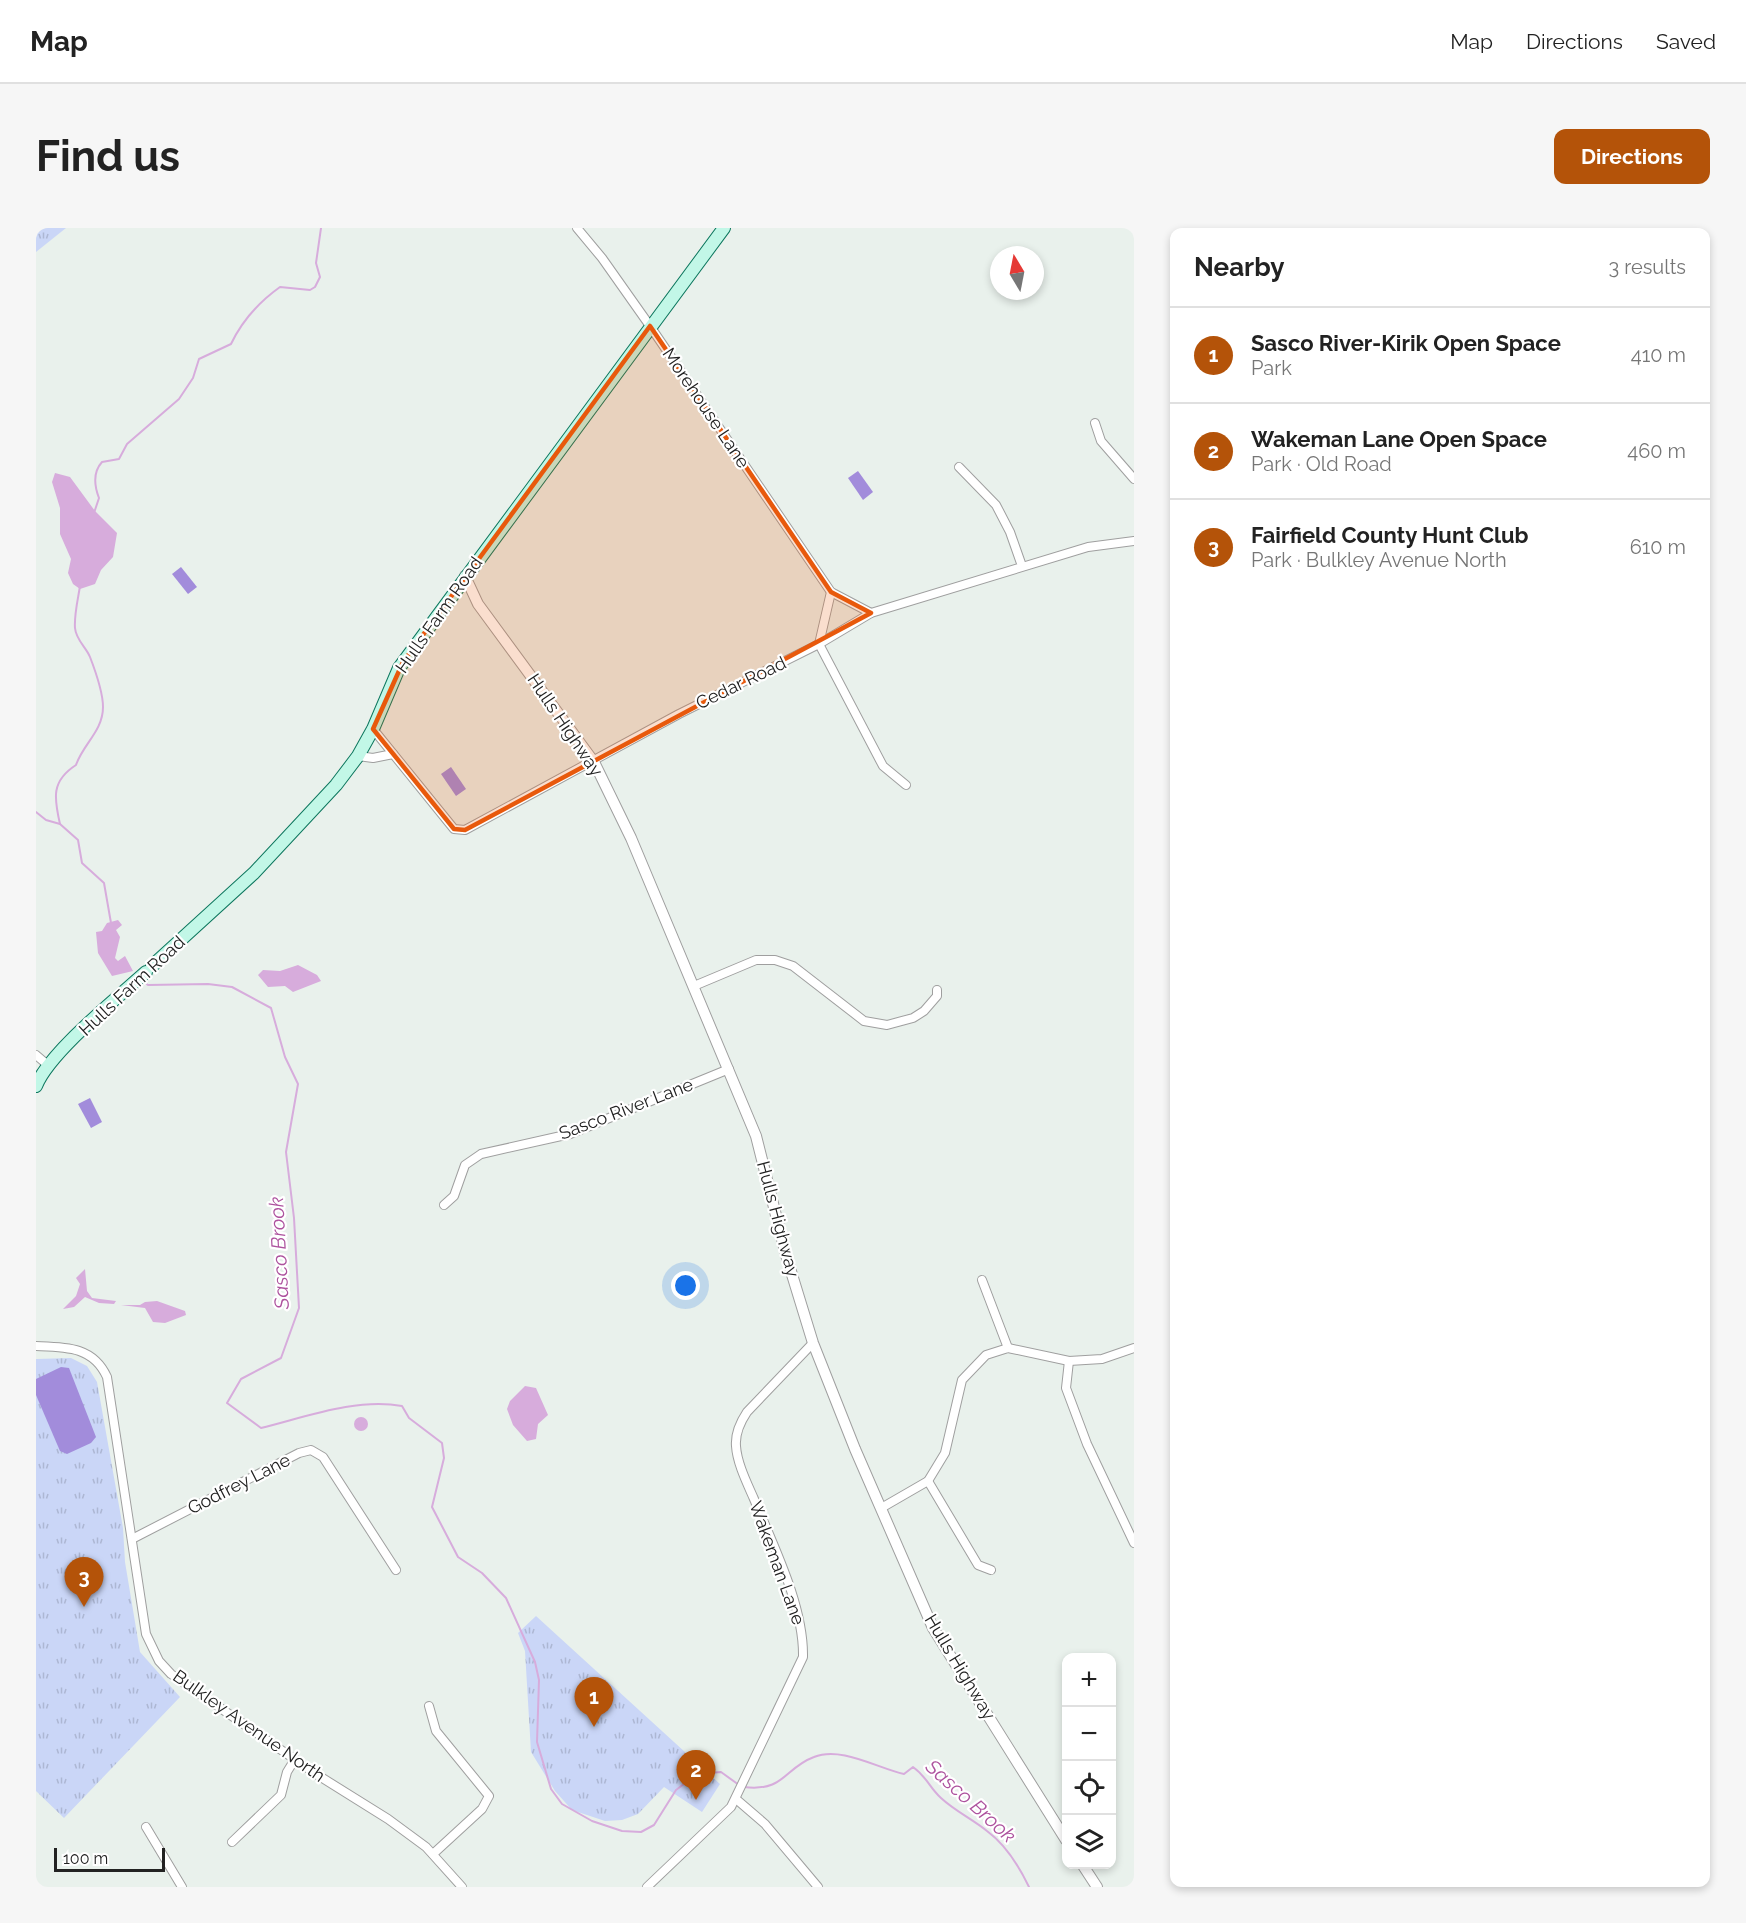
<!DOCTYPE html>
<html lang="en">
<head>
<meta charset="utf-8">
<style>
  :root { --surface:#fff; --page:#f6f6f6; --text:#222; --muted:#767676; --line:#e0e0e0; --accent:#b45309 }
  body { margin:0; font-family:Raleway,sans-serif; background:var(--page); color:var(--text) }
  .controls { position:absolute; right:18px; bottom:18px; display:grid; overflow:hidden; border-radius:12px; box-shadow:0 3px 9px #0003 }
  .controls button { width:54px; height:54px; display:grid; place-items:center; padding:0; border:0; border-bottom:2px solid var(--line); background:var(--surface); color:var(--text); font:30px sans-serif }
  .compass { position:absolute; left:954px; top:18px; width:54px; height:54px; border-radius:50%; background:var(--surface); box-shadow:0 3px 9px #0003; rotate:350deg }
  .scale { position:absolute; left:18px; bottom:15px; width:111px; box-sizing:border-box; padding-left:6px; border:3px solid #222; border-top:0; font-size:16px; line-height:21px; white-space:nowrap; color:#222; -webkit-text-stroke:4px #fff; paint-order:stroke }
  .you { position:absolute; left:650px; top:1058px; width:21px; height:21px; margin:-15px; border:4px solid #fff; border-radius:50%; background:#1a73e8; box-shadow:0 0 0 9px #1a73e833 }
  .badge { display:grid; place-items:center; width:39px; height:39px; border-radius:50%; background:var(--accent); color:#fff; font-size:20px; font-weight:700 }
  .pin { position:absolute; translate:-50% -50px; filter:drop-shadow(0 2px 3px #0008) }
  .pin::after { content:''; position:absolute; top:32px; width:21px; height:18px; background:inherit; clip-path:polygon(0 0,100% 0,50% 100%) }
  .list { margin:0; padding:0; list-style:none }
  h2 { display:flex; justify-content:space-between; align-items:center; height:78px; margin:0; padding:0 24px; font-size:26px }
  h2 small { font-size:20px; font-weight:400; color:var(--muted) }
  .list li { display:grid; grid-template-columns:39px 1fr auto; gap:18px; align-items:center; box-sizing:border-box; height:96px; padding:0 24px; border-top:2px solid var(--line) }
  .list b { display:block; font-size:22px; white-space:nowrap }
  .list p { margin:0; font-size:20px; white-space:nowrap; color:var(--muted) }
  .list em { font-size:20px; font-style:normal; color:var(--muted) }
  .icon { flex:none; width:33px; height:33px; fill:none; stroke:currentColor; stroke-width:2; stroke-linecap:round; stroke-linejoin:round }
  .map { position:relative; flex:none; width:1098px; height:1659px; overflow:hidden; border-radius:12px }
  header { display:flex; align-items:center; gap:36px; box-sizing:border-box; height:84px; padding:0 30px; background:var(--surface); border-bottom:2px solid var(--line) }
  header strong { font-size:28px }
  nav { display:flex; gap:33px; margin-inline-start:auto; font-size:21px }
  .intro { display:flex; align-items:center; justify-content:space-between; box-sizing:border-box; height:144px; padding:0 36px }
  h1 { margin:0; font-size:42px }
  .button { padding:15px 27px; border-radius:12px; background:var(--accent); color:#fff; font-size:21px; font-weight:700 }
  main { display:flex; gap:36px; padding:0 36px }
  aside { flex:1; background:var(--surface); border-radius:12px; box-shadow:0 3px 9px #0003 }
  .map>svg:first-child { display:block }
</style>
</head>
<body>
<header>
<strong>Map</strong>
<nav><a>Map</a><a>Directions</a><a>Saved</a></nav>
</header>
<div class="intro"><h1>Find us</h1><a class="button">Directions</a></div>
<main>
<div class="map">
<svg width="1098" height="1659" viewBox="0 0 1098 1659">
  <defs>
    <pattern id="park-tufts" width="24" height="20" patternUnits="userSpaceOnUse" patternTransform="scale(1.5)"><rect width="24" height="20" fill="#cad6f7"/><path d="M3 7l-1-3M5 7V3M7 7l1-3M15 17l-1-3M17 17v-4M19 17l1-3" fill="none" stroke="#adb7d3"/></pattern>
  </defs>
  <rect width="100%" height="100%" fill="#e9f1ec"/>
  <!-- park -->
  <g fill="url(#park-tufts)">
    <polygon points="0,0 30,0 0,24"/>
    <polygon points="35,1130 51,1138 61,1154 87,1300 89,1334 104,1424 144,1469 28,1590 0,1563 0,1131"/>
    <polygon points="500,1388 684,1556 666,1584 628,1559 602,1586 586,1592 569,1593 536,1582 519,1563 495,1524 489,1423 482,1405"/>
  </g>
  <!-- pitch -->
  <g fill="#a28cdb">
    <polygon points="822,243 837,264 827,272 812,250"/>
    <polygon points="145,339 161,359 152,366 136,346"/>
    <polygon points="415,539 430,561 420,568 405,546"/>
    <polygon points="54,870 66,894 55,900 42,876"/>
    <polygon points="25,1139 33,1140 60,1209 55,1215 31,1226 24,1223 0,1167 0,1151"/>
  </g>
  <!-- water -->
  <g fill="#d7acdc">
    <polygon points="19,245 34,249 59,283 81,305 77,329 65,342 59,356 44,361 37,356 32,345 35,331 24,306 24,280 16,254"/>
    <polygon points="82,692 86,697 80,702 84,709 79,730 82,733 89,728 97,743 76,748 62,725 60,704 66,703 71,695"/>
    <polygon points="262,737 281,747 285,753 257,764 249,758 232,759 222,747 227,742 244,743"/>
    <polygon points="49,1041 51,1063 56,1070 80,1073 78,1076 63,1075 49,1069 38,1079 27,1081 40,1068 44,1056 40,1050"/>
    <polygon points="121,1073 149,1083 150,1087 129,1095 117,1094 109,1080 85,1077 104,1077 109,1074"/>
    <polygon points="489,1158 500,1160 512,1187 502,1196 500,1211 491,1213 477,1197 471,1181 474,1173"/>
    <circle cx="325" cy="1196" r="7"/>
  </g>
  <g fill="none" stroke-linecap="round" stroke-linejoin="round">
    <!-- stream -->
    <g stroke="#d7acdc" stroke-width="2">
      <path d="M58 285 63 270C58 257 57 244 66 234L83 231 91 216 143 171 157 150 163 131 195 116C206 93 223 74 244 59L274 62 279 59 284 49 280 35 285 0"/>
      <polyline points="0,584 10,592 24,596 42,612 46,635 68,655 75,695"/>
      <path d="M24 596C18 570 15 553 40 537 47 516 67 503 67 479 67 465 59 442 54 429 50 419 40 412 39 400 38 387 42 371 44 358"/>
      <path d="M106 753 112 757 172 756 196 759 235 780 249 829 262 856 250 924 258 990 263 1080 245 1130 205 1151 191 1175 225 1200C270 1189 319 1170 366 1178L373 1190 406 1215 408 1230 396 1279 422 1329 446 1345 470 1370 499 1434 503 1452 501 1514 515 1561 526 1576 556 1593 586 1603 605 1604 618 1597 640 1562 661 1546 685 1544 703 1557"/>
      <path d="M708 1559C749 1564 748 1540 778 1529 805 1518 841 1540 868 1546L877 1539C891 1549 893 1559 905 1570 919 1583 936 1591 951 1603 970 1617 983 1638 993 1659"/>
    </g>
    <defs>
      <g id="minor">
        <polyline points="541,0 566,30 614,98 795,364 835,385"/>
        <polyline points="1059,195 1065,213 1098,251"/>
        <polyline points="923,239 960,277 974,304 986,338"/>
        <polyline points="795,364 783,416 847,538 870,557"/>
        <polyline points="337,501 418,601 429,602 643,486 783,416 835,385 1052,319 1098,313"/>
        <polyline points="322,528 337,530 357,526"/>
        <polyline points="658,758 720,732 739,732 757,738 828,793 851,797 877,790 888,783 901,768 901,762"/>
        <polyline points="0,827 13,838"/>
        <polyline points="408,977 418,968 429,937 445,926 534,906 693,841"/>
        <polyline points="946,1052 972,1120"/>
        <path d="M0 1118C29 1119 57 1118 71 1149L110 1406 123 1433 135 1446 280 1546 352 1591 390 1619 426 1659"/>
        <polyline points="1033,1133 1030,1160 1051,1216 1098,1315"/>
        <polyline points="892,1253 942,1337 955,1342"/>
        <polyline points="847,1279 892,1253 909,1225 926,1152 950,1127 972,1120 1033,1133 1066,1131 1098,1120"/>
        <polyline points="96,1311 263,1225 275,1222 287,1229 360,1342"/>
        <polyline points="393,1478 400,1503 453,1568 446,1581 397,1626"/>
        <polyline points="700,1571 729,1596 782,1659"/>
        <polyline points="110,1599 146,1659"/>
        <polyline points="196,1614 245,1567 251,1544 259,1531"/>
        <path d="M611 1659 695 1579 767 1429C768 1378 737 1317 718 1271 711 1255 701 1235 700 1218 699 1206 705 1193 711 1184L777 1115"/>
      </g>
      <g id="tertiary">
        <polyline points="429,348 442,376 558,534 595,610 720,908 750,1027 777,1115 819,1221 897,1400 1030,1612"/>
        <polyline points="1046,1636 1061,1659"/>
      </g>
      <g id="secondary">
        <polyline points="116,738 218,645 300,557 322,528 337,501 363,440 688,0"/>
        <path d="M0 858C13 825 81 770 110 744"/>
      </g>
    </defs>
    <!-- minor casing -->
    <use href="#minor" stroke="#9f9f9f" stroke-width="10"/>
    <!-- tertiary casing -->
    <use href="#tertiary" stroke="#9f9f9f" stroke-width="12"/>
    <!-- secondary casing -->
    <use href="#secondary" stroke="#0c765d" stroke-width="14"/>
    <!-- minor -->
    <use href="#minor" stroke="#fff" stroke-width="8"/>
    <!-- tertiary -->
    <use href="#tertiary" stroke="#fff" stroke-width="10"/>
    <!-- secondary -->
    <use href="#secondary" stroke="#c2f7e7" stroke-width="12"/>
  </g>
  <!-- marked area -->
  <path fill="#e8590c" fill-opacity="0.2" stroke="#e8590c" stroke-width="4.5" stroke-linejoin="round" d="M614 98 795 364 835 385 429 602 418 601 337 501 367 434Z"/>
  <g text-anchor="middle" stroke-width="4.5" stroke-linejoin="round" paint-order="stroke">
    <!-- street labels -->
    <g font-size="18" fill="#222" stroke="#fff">
      <text transform="translate(670 180) rotate(56)" y="6">Morehouse Lane</text>
      <text transform="translate(403 387) rotate(-55)" y="6">Hulls Farm Road</text>
      <text transform="translate(705 455) rotate(-26)" y="6">Cedar Road</text>
      <text transform="translate(529 497) rotate(56)" y="6">Hulls Highway</text>
      <text transform="translate(96 758) rotate(-43)" y="6">Hulls Farm Road</text>
      <text transform="translate(590 881) rotate(-21)" y="6">Sasco River Lane</text>
      <text transform="translate(742 991) rotate(75)" y="6">Hulls Highway</text>
      <text transform="translate(203 1256) rotate(-27)" y="6">Godfrey Lane</text>
      <text transform="translate(741 1335) rotate(70)" y="6">Wakeman Lane</text>
      <text transform="translate(924 1439) rotate(59)" y="6">Hulls Highway</text>
      <text transform="translate(213 1498) rotate(35)" y="6">Bulkley Avenue North</text>
    </g>
    <!-- water labels -->
    <g font-size="20" font-style="italic" fill="#ad529e" stroke="#fff">
      <text transform="translate(243 1025) rotate(-93)" y="7">Sasco Brook</text>
      <text transform="translate(935 1573) rotate(42)" y="7">Sasco Brook</text>
    </g>
  </g>
</svg>
<div class="controls">
<button>+</button>
<button>−</button>
<button><svg class="icon" aria-label="locate" viewBox="0 0 24 24"><circle cx="12" cy="12" r="6"/><path d="M12 2v4M12 18v4M2 12h4M18 12h4"/></svg></button>
<button><svg class="icon" aria-label="layers" viewBox="0 0 24 24"><path d="M12 4l9 5-9 5-9-5zM3 14l9 5 9-5"/></svg></button>
</div>
<svg class="compass" viewBox="-18 -18 36 36"><path d="M0-13l5 13h-10z" fill="#e53935"/><path d="M0 13l5-13h-10z" fill="#767676"/></svg>
<div class="scale">100 m</div>
<div class="you"></div>
<div class="pin badge" style="left:558px;top:1499px">1</div>
<div class="pin badge" style="left:660px;top:1572px">2</div>
<div class="pin badge" style="left:48px;top:1379px">3</div>
</div>
<aside>
<h2>Nearby<small>3 results</small></h2>
<ul class="list">
<li><span class="badge">1</span><div><b>Sasco River-Kirik Open Space</b><p>Park</p></div><em>410 m</em></li>
<li><span class="badge">2</span><div><b>Wakeman Lane Open Space</b><p>Park · Old Road</p></div><em>460 m</em></li>
<li><span class="badge">3</span><div><b>Fairfield County Hunt Club</b><p>Park · Bulkley Avenue North</p></div><em>610 m</em></li>
</ul>
</aside>
</main>
</body>
</html>
